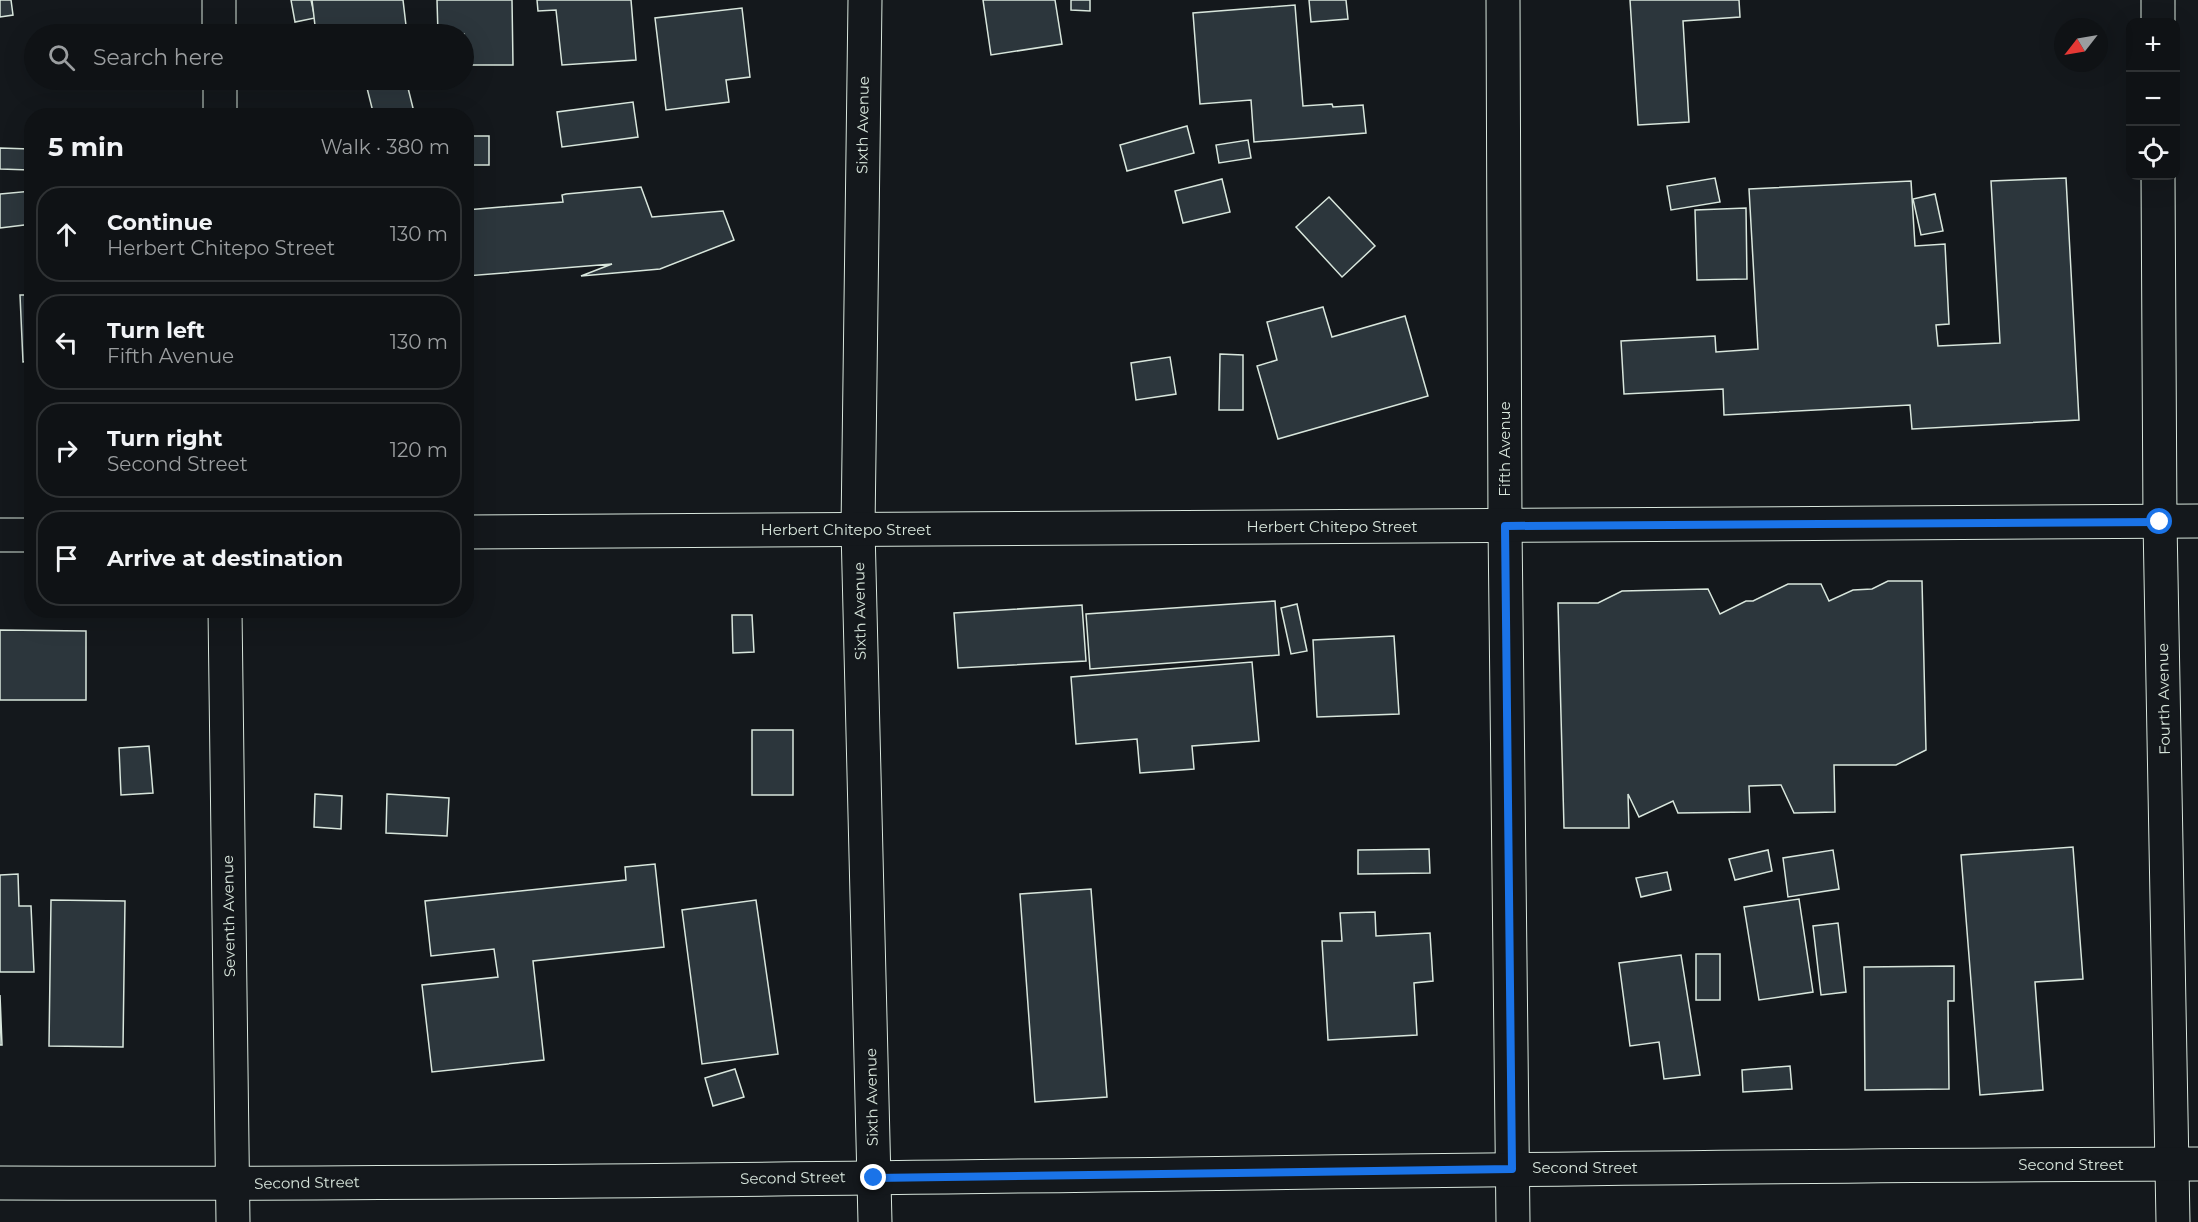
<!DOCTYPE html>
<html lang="en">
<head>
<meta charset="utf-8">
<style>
  :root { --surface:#0f1215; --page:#181b1e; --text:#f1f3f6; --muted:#9b9ea0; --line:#2f3234 }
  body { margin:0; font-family:Montserrat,sans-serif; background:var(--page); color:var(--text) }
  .controls { position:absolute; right:18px; top:18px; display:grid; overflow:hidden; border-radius:12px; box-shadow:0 6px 24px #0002 }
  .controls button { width:54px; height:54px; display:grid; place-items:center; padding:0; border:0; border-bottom:2px solid var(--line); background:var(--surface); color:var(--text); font:30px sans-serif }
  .compass { position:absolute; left:2054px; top:18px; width:54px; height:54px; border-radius:50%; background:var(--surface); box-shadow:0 6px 24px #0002; rotate:239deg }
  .stop { position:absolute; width:18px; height:18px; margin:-14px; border:4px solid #1a73e8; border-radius:50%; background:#fff }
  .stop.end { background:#1a73e8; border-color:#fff; box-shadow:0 2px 6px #0008 }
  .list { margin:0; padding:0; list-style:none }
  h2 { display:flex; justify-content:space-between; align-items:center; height:78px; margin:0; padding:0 24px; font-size:26px }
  h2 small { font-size:20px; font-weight:400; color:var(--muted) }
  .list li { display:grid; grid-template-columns:39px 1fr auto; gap:18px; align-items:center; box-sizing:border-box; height:96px; margin:0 12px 12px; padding:0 12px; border:2px solid var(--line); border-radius:24px }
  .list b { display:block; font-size:22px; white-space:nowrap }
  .list p { margin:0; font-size:20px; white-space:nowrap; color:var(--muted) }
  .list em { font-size:20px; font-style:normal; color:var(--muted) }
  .icon { flex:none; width:33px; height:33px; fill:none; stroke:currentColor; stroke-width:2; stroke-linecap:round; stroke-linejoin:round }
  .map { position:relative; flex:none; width:2198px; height:1222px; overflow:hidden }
  .search { position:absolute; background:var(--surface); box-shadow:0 6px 24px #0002; left:24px; top:24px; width:450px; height:66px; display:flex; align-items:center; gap:15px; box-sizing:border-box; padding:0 21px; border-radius:33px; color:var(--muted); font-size:22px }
  .panel { position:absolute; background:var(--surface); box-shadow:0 6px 24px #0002; left:24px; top:108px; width:450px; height:510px; border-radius:24px }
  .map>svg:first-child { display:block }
</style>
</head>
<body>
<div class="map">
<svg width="2198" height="1222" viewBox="0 0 2198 1222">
  <rect width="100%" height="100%" fill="#14181c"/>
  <!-- building -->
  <g fill="#2c363c" stroke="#d8e6dc" stroke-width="1.5">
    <polygon points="0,0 11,0 13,15 0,17"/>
    <polygon points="291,0 311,0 315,18 295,22"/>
    <polygon points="312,0 403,0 407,34 316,34"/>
    <polygon points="437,0 512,0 513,65 464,65 464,34 438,34"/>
    <polygon points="537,0 631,0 636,60 562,65 556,10 538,11"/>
    <polygon points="983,0 1055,0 1062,44 991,55"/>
    <polygon points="1071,0 1090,0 1090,11 1071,10"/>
    <polygon points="1309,0 1346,0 1348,19 1311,22"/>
    <polygon points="1630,0 1739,0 1740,17 1683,21 1689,122 1638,125"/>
    <polygon points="1295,5 1303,106 1332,104 1333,107 1363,105 1366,133 1254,142 1251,100 1200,104 1193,13"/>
    <polygon points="742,8 750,77 726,80 729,102 666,110 655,18"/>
    <polygon points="365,80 406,80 415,116 374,116"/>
    <polygon points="633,102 638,137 562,147 557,112"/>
    <polygon points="1187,126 1194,153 1127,171 1120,145"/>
    <rect x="466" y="136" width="23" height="29"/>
    <polygon points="1248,140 1251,158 1219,163 1216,145"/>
    <polygon points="0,148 30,149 30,170 0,169"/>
    <polygon points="1715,178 1720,202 1671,210 1667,186"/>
    <polygon points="2066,178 2079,420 1912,429 1910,405 1724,415 1723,389 1624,394 1621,341 1715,336 1716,352 1758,349 1749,189 1911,181 1915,246 1945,244 1949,324 1936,325 1938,346 2000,343 1991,181"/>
    <polygon points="1222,179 1230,212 1183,223 1175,191"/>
    <polygon points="641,187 652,217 723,211 734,240 660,269 581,276 612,264 466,276 466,210 563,202 562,195 566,194"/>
    <polygon points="32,191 32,224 0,228 0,194"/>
    <polygon points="1935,194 1943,231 1921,235 1913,199"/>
    <polygon points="1329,197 1375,246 1342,277 1296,227"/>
    <polygon points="1746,208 1747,279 1697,280 1695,210"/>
    <polygon points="20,295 32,295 32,361 23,362"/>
    <polygon points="1323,307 1332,337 1405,316 1428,396 1278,439 1257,366 1277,360 1267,322"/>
    <polygon points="1220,354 1243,355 1243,410 1219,410"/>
    <polygon points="1170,357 1176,394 1136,400 1131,363"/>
    <polygon points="1888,581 1922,581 1926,750 1896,765 1834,765 1835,812 1794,813 1781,785 1749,786 1750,812 1678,813 1673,801 1639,817 1628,794 1629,828 1564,828 1558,603 1598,603 1622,591 1708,589 1720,614 1746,601 1753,601 1788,584 1821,584 1829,601 1853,590 1872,589"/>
    <polygon points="1275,601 1279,655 1090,669 1086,614"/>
    <polygon points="1297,604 1307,651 1291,654 1281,608"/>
    <polygon points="1082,605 1086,661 958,668 954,613"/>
    <polygon points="732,615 752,615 754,652 733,653"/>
    <polygon points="0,630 86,631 86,700 0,700"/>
    <polygon points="1394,636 1399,714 1317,717 1313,640"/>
    <polygon points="1252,662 1259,741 1192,746 1194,769 1140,773 1137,739 1076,744 1071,677"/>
    <rect x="752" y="730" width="41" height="65"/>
    <polygon points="149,746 153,793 121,795 119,748"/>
    <polygon points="315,794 342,796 341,829 314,827"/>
    <polygon points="387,794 449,798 447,836 386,833"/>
    <polygon points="2073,847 2083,979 2035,982 2043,1090 1980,1095 1961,855"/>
    <polygon points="1429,849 1430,873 1358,874 1358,850"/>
    <polygon points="1768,850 1772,871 1735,880 1729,859"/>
    <polygon points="1833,850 1839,889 1788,897 1783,858"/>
    <polygon points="655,864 664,947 533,961 544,1060 432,1072 422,985 498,977 494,949 431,956 425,901 626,880 625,867"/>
    <polygon points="1667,872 1671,890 1641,897 1636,878"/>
    <polygon points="18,874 19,906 31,906 34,972 0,972 0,875"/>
    <polygon points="1091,889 1107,1097 1035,1102 1020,894"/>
    <polygon points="1799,899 1813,992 1759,1000 1744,907"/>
    <polygon points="51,900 125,901 123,1047 49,1046"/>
    <polygon points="756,900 778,1054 702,1064 682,910"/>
    <polygon points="1375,912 1376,936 1430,933 1433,981 1414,983 1417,1035 1328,1040 1322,941 1342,941 1340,913"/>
    <polygon points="1838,923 1846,992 1821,995 1813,926"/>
    <rect x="1696" y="954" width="24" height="46"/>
    <polygon points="1681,955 1700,1075 1664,1079 1659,1042 1630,1046 1619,963"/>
    <polygon points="1954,966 1954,1001 1948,1001 1949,1089 1865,1090 1864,967"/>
    <polygon points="0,995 2,1045 0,1045"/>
    <polygon points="1790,1066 1792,1089 1743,1092 1742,1070"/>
    <polygon points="735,1069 744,1097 713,1106 705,1078"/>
  </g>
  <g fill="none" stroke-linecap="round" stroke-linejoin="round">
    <defs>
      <g id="minor">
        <polyline points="219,0 219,34"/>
        <polyline points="865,0 858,529 875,1222"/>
        <polyline points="1503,0 1505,526 1513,1222"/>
        <polyline points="2158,0 2158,22"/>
        <polyline points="220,80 220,116"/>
        <polyline points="2158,176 2160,522 2173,1222"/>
        <polyline points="225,610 233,1222"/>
        <path d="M0 1183C733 1186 1465 1165 2198 1164"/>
      </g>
      <g id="major">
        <polyline points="466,532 2198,521"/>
        <polyline points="0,535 32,535"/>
      </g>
    </defs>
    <!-- minor casing -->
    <use href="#minor" stroke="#d8e6dc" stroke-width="35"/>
    <!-- major casing -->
    <use href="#major" stroke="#d8e6dc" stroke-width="35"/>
    <!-- minor -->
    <use href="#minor" stroke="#14181c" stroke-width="33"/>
    <!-- major -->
    <use href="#major" stroke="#14181c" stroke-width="33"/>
  </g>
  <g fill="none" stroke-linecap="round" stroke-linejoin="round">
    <!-- route -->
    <polyline stroke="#1a73e8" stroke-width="8" points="874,1178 1512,1169 1505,526 2160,522"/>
  </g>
  <g text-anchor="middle" stroke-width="4.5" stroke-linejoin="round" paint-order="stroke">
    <!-- street labels -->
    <g font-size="15" fill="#d8e6dc" stroke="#14181c">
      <text transform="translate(863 125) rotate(-89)" y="5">Sixth Avenue</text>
      <text transform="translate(1505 449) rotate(-90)" y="5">Fifth Avenue</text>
      <text x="1332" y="532">Herbert Chitepo Street</text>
      <text x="846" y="535">Herbert Chitepo Street</text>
      <text transform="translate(860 611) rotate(-91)" y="5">Sixth Avenue</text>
      <text transform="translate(2164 699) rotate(-91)" y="5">Fourth Avenue</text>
      <text transform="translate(229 916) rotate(-91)" y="5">Seventh Avenue</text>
      <text transform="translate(872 1097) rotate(-91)" y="5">Sixth Avenue</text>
      <text x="2071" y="1170">Second Street</text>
      <text x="1585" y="1173">Second Street</text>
      <text transform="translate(793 1178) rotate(-1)" y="5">Second Street</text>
      <text transform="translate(307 1183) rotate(-1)" y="5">Second Street</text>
    </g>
  </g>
</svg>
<div class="controls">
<button>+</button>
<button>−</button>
<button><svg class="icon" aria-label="locate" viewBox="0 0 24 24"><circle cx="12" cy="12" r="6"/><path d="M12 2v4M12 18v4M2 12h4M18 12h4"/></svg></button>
</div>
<svg class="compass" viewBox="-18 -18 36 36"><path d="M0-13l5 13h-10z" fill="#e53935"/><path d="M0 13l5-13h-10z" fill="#9b9ea0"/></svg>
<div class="stop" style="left:2160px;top:522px"></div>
<div class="stop end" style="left:874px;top:1178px"></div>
<div class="search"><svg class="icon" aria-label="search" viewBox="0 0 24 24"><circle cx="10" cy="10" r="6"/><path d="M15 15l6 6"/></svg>Search here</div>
<section class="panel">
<h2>5 min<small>Walk · 380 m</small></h2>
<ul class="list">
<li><svg class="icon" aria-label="ahead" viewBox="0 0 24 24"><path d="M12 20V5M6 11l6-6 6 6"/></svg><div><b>Continue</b><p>Herbert Chitepo Street</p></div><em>130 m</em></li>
<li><svg class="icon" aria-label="left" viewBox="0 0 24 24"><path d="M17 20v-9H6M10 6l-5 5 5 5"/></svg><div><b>Turn left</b><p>Fifth Avenue</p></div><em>130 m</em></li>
<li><svg class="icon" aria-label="right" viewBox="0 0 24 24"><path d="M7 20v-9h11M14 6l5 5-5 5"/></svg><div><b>Turn right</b><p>Second Street</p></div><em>120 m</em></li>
<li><svg class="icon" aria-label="arrive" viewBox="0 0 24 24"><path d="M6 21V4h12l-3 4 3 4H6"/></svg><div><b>Arrive at destination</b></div></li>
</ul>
</section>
</div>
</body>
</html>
